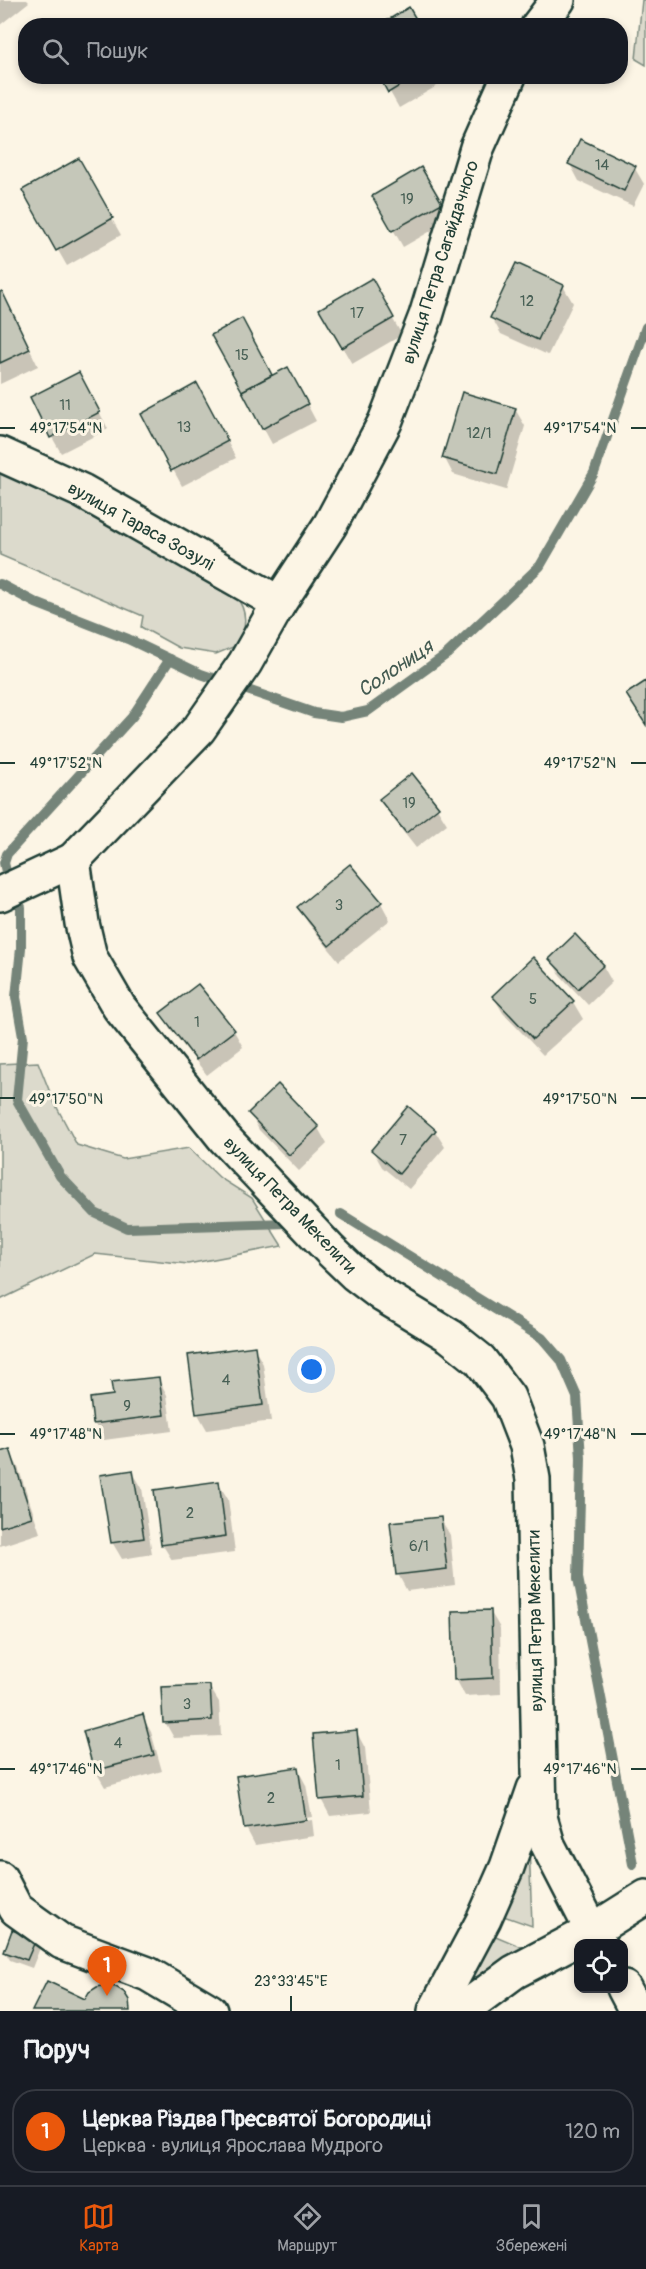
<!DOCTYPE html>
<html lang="uk">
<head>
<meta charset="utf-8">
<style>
  :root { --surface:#171b24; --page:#242831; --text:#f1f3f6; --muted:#9ea1a6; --line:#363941; --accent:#ea580c }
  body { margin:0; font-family:Pangolin,sans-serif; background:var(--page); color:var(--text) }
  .controls { position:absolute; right:18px; bottom:18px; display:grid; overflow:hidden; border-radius:12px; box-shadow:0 3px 9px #0003 }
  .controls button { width:54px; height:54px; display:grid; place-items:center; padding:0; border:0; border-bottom:2px solid var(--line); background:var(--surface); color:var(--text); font:30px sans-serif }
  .you { position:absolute; left:312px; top:1370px; width:21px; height:21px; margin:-15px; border:4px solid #fff; border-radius:50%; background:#1a73e8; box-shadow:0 0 0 9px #1a73e833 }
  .badge { display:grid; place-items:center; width:39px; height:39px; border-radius:50%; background:var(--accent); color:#fff; font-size:20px; font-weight:700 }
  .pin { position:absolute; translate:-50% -50px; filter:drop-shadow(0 2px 3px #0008) }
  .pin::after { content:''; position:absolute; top:32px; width:21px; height:18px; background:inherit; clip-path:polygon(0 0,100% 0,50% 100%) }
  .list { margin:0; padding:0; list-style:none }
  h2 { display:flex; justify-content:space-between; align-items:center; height:78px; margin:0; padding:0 24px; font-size:26px }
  h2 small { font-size:20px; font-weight:400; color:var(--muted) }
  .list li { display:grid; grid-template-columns:39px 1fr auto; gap:18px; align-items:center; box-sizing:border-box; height:84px; margin:0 12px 12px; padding:0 12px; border:2px solid var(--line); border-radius:24px }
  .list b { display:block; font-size:22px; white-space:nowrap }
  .list p { margin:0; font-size:20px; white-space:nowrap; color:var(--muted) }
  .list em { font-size:20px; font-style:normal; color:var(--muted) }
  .icon { flex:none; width:33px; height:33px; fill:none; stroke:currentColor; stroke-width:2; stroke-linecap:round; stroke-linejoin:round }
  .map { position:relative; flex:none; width:646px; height:2011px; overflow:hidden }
  .search { position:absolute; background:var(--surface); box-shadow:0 3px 9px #0003; left:18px; right:18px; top:18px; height:66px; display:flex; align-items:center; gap:15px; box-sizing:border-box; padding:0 21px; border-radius:24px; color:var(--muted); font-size:22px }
  .sheet { height:174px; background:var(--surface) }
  nav { display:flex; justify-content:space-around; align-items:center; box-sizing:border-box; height:84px; border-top:2px solid var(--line); background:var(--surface); font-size:16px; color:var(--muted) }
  nav a { display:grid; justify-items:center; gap:3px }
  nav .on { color:var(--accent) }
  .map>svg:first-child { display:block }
</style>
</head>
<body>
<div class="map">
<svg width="646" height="2011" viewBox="0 0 646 2011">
  <rect width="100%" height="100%" fill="#fcf5e5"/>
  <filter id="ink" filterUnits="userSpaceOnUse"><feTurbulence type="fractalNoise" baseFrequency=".0167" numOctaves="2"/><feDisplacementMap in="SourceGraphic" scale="12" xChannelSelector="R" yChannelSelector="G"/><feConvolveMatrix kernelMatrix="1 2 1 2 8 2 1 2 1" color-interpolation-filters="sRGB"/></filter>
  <g filter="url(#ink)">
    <!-- green -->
    <g fill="#dcdacc" stroke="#7e8c80" stroke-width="1.5">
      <polygon points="642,0 646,0 646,65 636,59"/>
      <path d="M0 470 79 505 235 595C248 611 247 627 238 645L216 654 179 648 141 627 143 616 0 555Z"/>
      <polygon points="38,1062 53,1100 77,1145 123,1159 189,1148 220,1178 252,1198 282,1246 188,1264 95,1254 0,1300 0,1064"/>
      <polygon points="529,1843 532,1926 498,1914"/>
      <polygon points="491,1934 524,1948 455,2003"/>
    </g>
    <!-- shadow -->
    <g fill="#0003">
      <polygon points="0,0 27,0 29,2 0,25"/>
      <polygon points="381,76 448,76 449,79 399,108"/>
      <polygon points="79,160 121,235 67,266 24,191"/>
      <polygon points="570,164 634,167 644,184 633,206 579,181"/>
      <polygon points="420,169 450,220 403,247 374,196"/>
      <polygon points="371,281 402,335 352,364 321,310"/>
      <polygon points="563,286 573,303 548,355 501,334 492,318"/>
      <polygon points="2,293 38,366 0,384 0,294"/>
      <polygon points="213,335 251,336 272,377 297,385 316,421 272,444"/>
      <polygon points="88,390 108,429 61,453 52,437"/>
      <polygon points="206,402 236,458 182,486 143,414"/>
      <polygon points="515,409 525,426 506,490 453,474 444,457"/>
      <polygon points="381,800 437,808 447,824 416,848 391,816"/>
      <polygon points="350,866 381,903 390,920 339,961 308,923 299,907"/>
      <polygon points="532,959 573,1002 583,1019 543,1055 503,1013 493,996"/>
      <polygon points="551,959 603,966 612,982 588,1005 560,975"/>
      <polygon points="198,986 234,1031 243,1047 207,1075 171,1030 162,1014"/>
      <polygon points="250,1113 318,1128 327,1144 299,1171 259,1130"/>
      <polygon points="435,1131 445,1147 409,1189 382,1167 373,1151"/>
      <polygon points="254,1348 263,1364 271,1421 207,1430 198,1414"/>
      <polygon points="158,1378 167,1395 172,1431 104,1440 94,1423 114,1397"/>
      <polygon points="9,1451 18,1467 40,1533 0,1546 0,1454"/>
      <polygon points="132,1471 142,1488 152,1554 122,1559 112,1542"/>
      <polygon points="218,1483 228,1499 235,1552 172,1560 162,1544"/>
      <polygon points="440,1518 450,1535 455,1585 407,1591 398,1574"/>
      <polygon points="490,1611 500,1628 501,1694 465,1696 456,1679"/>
      <polygon points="209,1686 219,1702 221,1736 174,1738 165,1722"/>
      <polygon points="142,1716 151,1732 162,1771 105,1787 95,1770"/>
      <polygon points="356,1731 365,1748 371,1812 330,1816 321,1799"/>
      <polygon points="297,1768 306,1785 312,1817 250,1826 250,1829 312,1820 314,1836 255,1845 246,1828"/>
      <polygon points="35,1940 40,1948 32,1968 10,1960 5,1952"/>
    </g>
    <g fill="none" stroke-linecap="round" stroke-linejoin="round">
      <!-- stream -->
      <g stroke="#758479" stroke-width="10">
        <polyline points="0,584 36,603 128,639 201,674 314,713 341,717 368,711 447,654 540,566 594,473 646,327"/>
        <polyline points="9,884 4,863 7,854 132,717 170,659"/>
        <polyline points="21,907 21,948 16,997 23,1037 17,1100 60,1176 95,1213 127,1228 289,1223"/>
        <polyline points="341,1214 542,1338 561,1360 577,1397 581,1458 578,1578 633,1864"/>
      </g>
    </g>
    <!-- building -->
    <g fill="#c5c7b9" stroke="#1f3d34" stroke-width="1.5">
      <polygon points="409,7 420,26 378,26"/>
      <polygon points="379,76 416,76 388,93"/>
      <polygon points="580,139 636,166 624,191 568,164"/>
      <polygon points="79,158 113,218 56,251 22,190"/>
      <polygon points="421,167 442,203 392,231 372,196"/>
      <polygon points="516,263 564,285 538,340 490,318"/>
      <polygon points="372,278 394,318 342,348 319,309"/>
      <polygon points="2,291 30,349 0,363 0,292"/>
      <polygon points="242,318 272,375 242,391 211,335"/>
      <polygon points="288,367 308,404 262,429 242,391"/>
      <polygon points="79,372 100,412 50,438 30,397"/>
      <polygon points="197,383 228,441 171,471 141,414"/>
      <polygon points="462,392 516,408 497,474 442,458"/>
      <polygon points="646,681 646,725 626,694"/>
      <polygon points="412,773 439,807 406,833 379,799"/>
      <polygon points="350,864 382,902 329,946 297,907"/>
      <polygon points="575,934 604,965 578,989 549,959"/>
      <polygon points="533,957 574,1001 533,1039 492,996"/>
      <polygon points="198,984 235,1030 196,1060 160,1013"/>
      <polygon points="278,1084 319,1127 289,1155 248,1113"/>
      <polygon points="408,1106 436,1130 399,1174 371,1150"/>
      <polygon points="255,1346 263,1405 196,1414 188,1355"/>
      <polygon points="159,1377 164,1415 93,1424 90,1398 113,1395 111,1382"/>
      <polygon points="10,1449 32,1517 0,1527 0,1452"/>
      <polygon points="133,1470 144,1538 111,1543 100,1475"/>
      <polygon points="219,1481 226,1536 161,1545 154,1490"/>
      <polygon points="441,1517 447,1569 396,1575 390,1522"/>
      <polygon points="491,1610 493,1678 454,1680 452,1611"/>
      <polygon points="210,1685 212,1720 163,1723 161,1687"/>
      <polygon points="143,1714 154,1755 94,1771 83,1731"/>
      <polygon points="357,1730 363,1796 319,1800 313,1734"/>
      <polygon points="298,1767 306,1820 244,1829 236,1776"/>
      <polygon points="12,1930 36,1939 27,1960 4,1952"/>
      <polygon points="47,1981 85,1999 89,1992 97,1987 107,1985 116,1987 124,1992 129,2000 130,2011 32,2011"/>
    </g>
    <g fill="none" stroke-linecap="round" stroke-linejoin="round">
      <defs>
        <g id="minor">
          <polyline points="538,26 558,0"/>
          <polyline points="509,76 477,148 426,316 385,422 330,525 279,603 245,663 199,729 73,860 82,923 90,957 119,1007 225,1139 331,1251 355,1274 384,1296 450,1336 480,1360 508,1397 527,1446 533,1479 540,1817 548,1845 599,1944"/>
          <polyline points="0,454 82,491 279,603"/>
          <polyline points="0,894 73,860"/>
          <polyline points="0,1878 16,1909 62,1942 148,1974 210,2011"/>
          <polyline points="624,1988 636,2011"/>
          <polyline points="435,2011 484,1919 507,1867 534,1789"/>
          <polyline points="461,2011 514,1972 592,1931 646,1897"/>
        </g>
      </defs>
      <!-- minor casing -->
      <use href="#minor" stroke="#1f3d34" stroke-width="38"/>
      <!-- minor -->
      <use href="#minor" stroke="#fcf5e5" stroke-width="33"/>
    </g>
  </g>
  <!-- ticks -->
  <path fill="none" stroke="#1f3d34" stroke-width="2" d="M0 428H15M631 428H646M0 763H15M631 763H646M0 1098H15M631 1098H646M0 1434H15M631 1434H646M0 1769H15M631 1769H646M291 1996V2011"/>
  <g text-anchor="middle" stroke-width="6" stroke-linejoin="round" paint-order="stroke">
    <!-- number labels -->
    <g font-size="15" fill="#486055">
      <text x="602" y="170">14</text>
      <text x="407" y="204">19</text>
      <text x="527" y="306">12</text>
      <text x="357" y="318">17</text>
      <text x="242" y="360">15</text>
      <text x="65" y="410">11</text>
      <text x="184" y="432">13</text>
      <text x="479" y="438">12/1</text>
      <text x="409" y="808">19</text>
      <text x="339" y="910">3</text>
      <text x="533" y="1004">5</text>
      <text x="197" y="1027">1</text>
      <text x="403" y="1145">7</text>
      <text x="226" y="1385">4</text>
      <text x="127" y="1411">9</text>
      <text x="190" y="1518">2</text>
      <text x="419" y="1551">6/1</text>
      <text x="187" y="1709">3</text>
      <text x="118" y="1748">4</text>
      <text x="338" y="1770">1</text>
      <text x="271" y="1803">2</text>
    </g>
    <!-- street labels -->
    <g font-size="18" fill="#1f3d34" stroke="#fcf5e5">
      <text transform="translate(440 262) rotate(-72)" y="6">вулиця Петра Сагайдачного</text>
      <text transform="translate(141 526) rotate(29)" y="6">вулиця Тараса Зозулі</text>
      <text transform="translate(290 1205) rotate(46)" y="6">вулиця Петра Мекелити</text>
      <text transform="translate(535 1621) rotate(-91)" y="6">вулиця Петра Мекелити</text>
    </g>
    <!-- water labels -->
    <g font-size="20" font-style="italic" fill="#435a51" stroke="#fcf5e5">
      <text transform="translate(395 668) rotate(-34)" y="7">Солониця</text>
    </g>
  </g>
  <g font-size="15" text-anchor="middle" fill="#1f3d34" stroke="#fcf5e5" stroke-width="6" stroke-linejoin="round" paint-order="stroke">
    <text x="66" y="433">49°17'54"N</text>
    <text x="580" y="433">49°17'54"N</text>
    <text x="66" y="768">49°17'52"N</text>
    <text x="580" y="768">49°17'52"N</text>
    <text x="66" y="1104">49°17'50"N</text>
    <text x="580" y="1104">49°17'50"N</text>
    <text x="66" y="1439">49°17'48"N</text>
    <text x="580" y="1439">49°17'48"N</text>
    <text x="66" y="1774">49°17'46"N</text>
    <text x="580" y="1774">49°17'46"N</text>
    <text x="291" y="1986">23°33'45"E</text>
  </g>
</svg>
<div class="controls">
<button><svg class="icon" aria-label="locate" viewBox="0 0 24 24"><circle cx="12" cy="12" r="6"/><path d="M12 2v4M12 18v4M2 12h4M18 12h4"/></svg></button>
</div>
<div class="you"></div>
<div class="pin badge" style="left:107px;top:1996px">1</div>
<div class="search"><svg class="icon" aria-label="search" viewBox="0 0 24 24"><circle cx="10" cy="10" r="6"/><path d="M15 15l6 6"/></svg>Пошук</div>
</div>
<section class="sheet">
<h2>Поруч<small></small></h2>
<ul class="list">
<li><span class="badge">1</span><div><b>Церква Різдва Пресвятої Богородиці</b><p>Церква · вулиця Ярослава Мудрого</p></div><em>120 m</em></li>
</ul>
</section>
<nav>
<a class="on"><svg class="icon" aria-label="map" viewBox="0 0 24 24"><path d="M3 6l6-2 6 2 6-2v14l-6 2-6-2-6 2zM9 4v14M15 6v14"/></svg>Карта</a>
<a><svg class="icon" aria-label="directions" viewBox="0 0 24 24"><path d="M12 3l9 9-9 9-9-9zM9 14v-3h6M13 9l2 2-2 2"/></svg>Маршрут</a>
<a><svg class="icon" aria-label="saved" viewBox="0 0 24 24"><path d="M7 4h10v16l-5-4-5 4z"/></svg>Збережені</a>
</nav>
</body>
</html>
